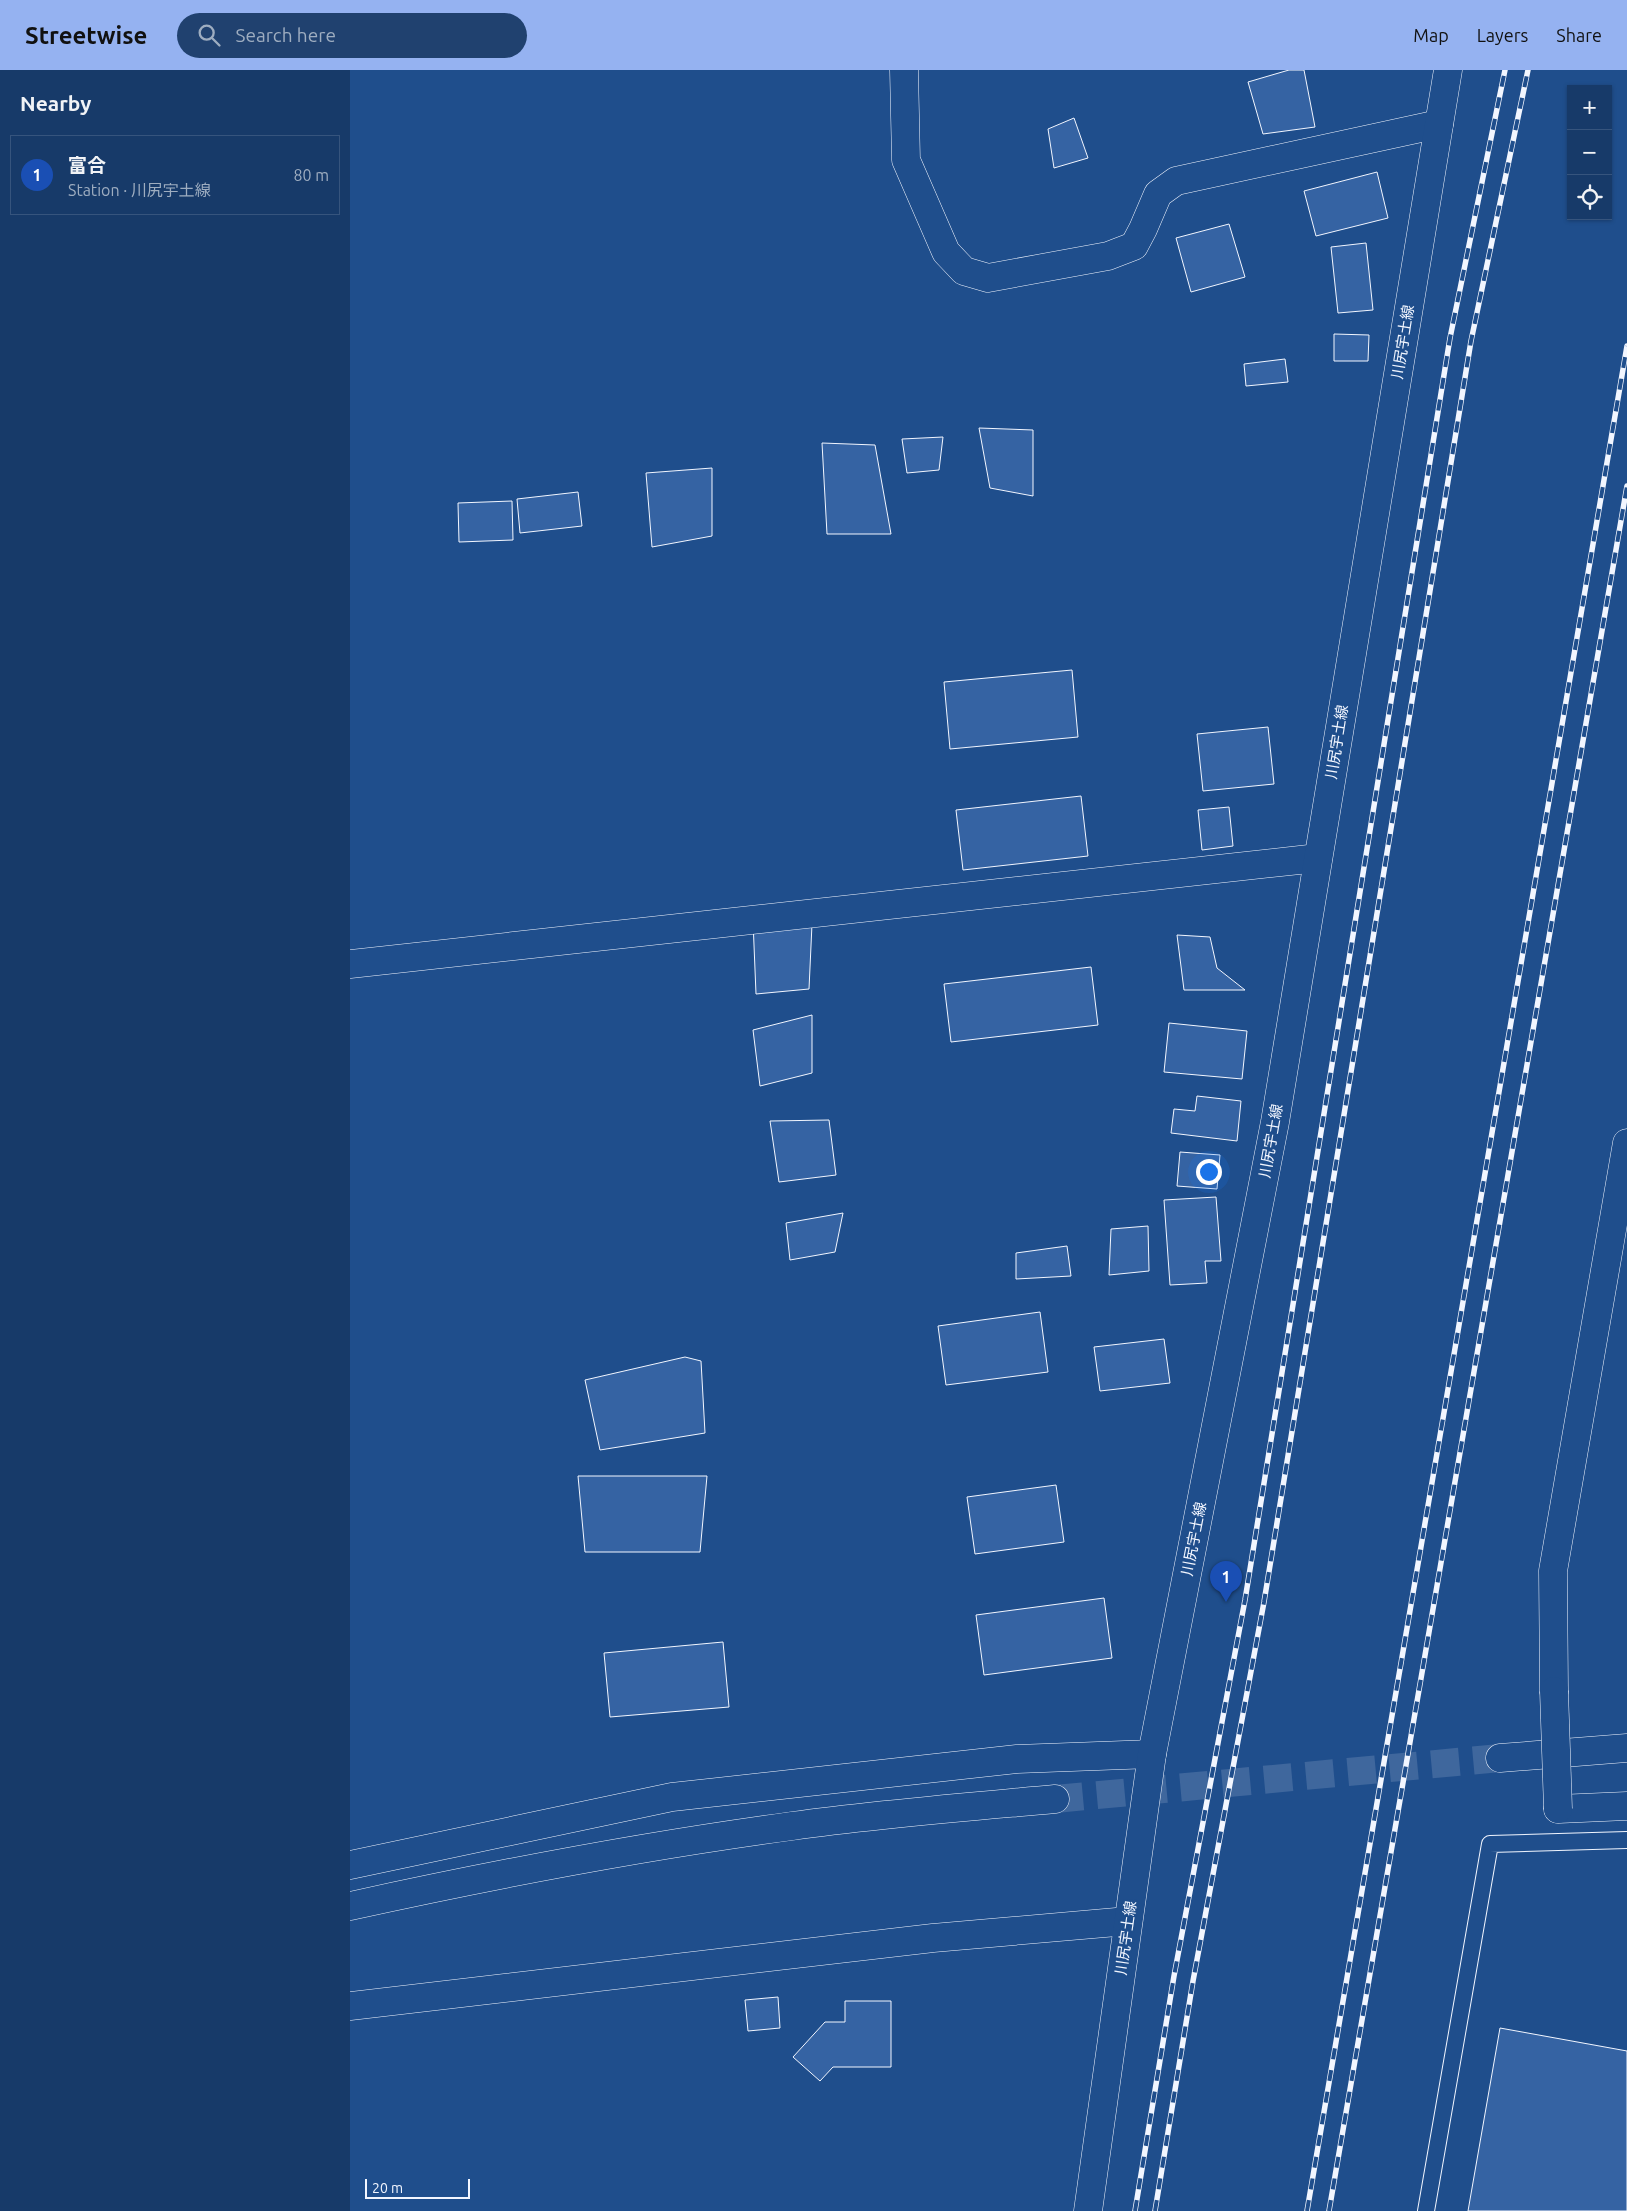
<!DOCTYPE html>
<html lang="en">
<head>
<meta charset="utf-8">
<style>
  :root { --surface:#173a69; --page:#20416f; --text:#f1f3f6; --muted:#9eadc0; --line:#36547d; --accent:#95b2f1 }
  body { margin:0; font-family:Ubuntu,"Noto Sans JP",sans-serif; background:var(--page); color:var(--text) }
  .controls { position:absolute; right:15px; top:15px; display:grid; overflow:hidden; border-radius:0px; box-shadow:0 1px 4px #0004 }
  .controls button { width:45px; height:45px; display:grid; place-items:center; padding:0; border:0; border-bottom:1px solid var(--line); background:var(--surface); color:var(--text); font:25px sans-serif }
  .scale { position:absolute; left:15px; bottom:12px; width:105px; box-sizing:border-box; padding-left:5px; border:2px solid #f2f6ff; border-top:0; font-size:14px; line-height:18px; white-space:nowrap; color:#f2f6ff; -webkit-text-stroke:4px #1f4e8c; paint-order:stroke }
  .you { position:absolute; left:858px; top:1101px; width:18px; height:18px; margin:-12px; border:4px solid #fff; border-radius:50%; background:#1a73e8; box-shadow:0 0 0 8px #1a73e833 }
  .badge { display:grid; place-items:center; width:32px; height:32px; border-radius:50%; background:var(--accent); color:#fff; font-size:16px; font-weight:700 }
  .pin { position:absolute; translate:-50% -41px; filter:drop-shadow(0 1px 2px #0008) }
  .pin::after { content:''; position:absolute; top:26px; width:18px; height:15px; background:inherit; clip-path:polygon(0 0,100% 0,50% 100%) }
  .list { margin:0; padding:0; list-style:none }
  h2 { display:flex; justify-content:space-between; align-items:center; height:65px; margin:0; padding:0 20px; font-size:21px }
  h2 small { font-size:16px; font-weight:400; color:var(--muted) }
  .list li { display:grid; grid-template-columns:32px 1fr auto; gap:15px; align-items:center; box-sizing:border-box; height:80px; margin:0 10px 10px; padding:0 10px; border:1px solid var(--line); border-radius:0px }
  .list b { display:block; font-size:19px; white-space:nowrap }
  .list p { margin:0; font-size:16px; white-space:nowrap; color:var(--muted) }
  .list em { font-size:16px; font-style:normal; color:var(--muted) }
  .icon { flex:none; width:28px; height:28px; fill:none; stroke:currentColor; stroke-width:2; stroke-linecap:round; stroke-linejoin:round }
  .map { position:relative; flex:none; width:1277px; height:2141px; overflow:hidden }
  header { display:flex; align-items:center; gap:30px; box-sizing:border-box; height:70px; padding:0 25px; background:var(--accent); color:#111 }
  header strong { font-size:24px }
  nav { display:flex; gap:28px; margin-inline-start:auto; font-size:18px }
  .search { width:350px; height:45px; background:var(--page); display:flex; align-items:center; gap:12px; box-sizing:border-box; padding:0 18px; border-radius:28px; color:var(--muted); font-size:19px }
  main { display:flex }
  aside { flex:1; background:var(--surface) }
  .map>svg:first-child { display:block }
</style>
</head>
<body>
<header>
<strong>Streetwise</strong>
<div class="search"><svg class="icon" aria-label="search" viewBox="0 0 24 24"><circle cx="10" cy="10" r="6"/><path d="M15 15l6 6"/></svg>Search here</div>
<nav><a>Map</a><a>Layers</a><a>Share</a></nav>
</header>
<main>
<aside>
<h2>Nearby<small></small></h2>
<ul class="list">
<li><span class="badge" style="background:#1a4fb4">1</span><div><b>富合</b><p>Station · 川尻宇土線</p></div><em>80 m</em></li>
</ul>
</aside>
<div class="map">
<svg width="1277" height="2141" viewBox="0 0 1277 2141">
  <rect width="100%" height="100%" fill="#1f4e8c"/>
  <!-- building -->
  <g fill="#3563a3" stroke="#f2f6ff">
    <polygon points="939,0 954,0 965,57 913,64 898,12"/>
    <polygon points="724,48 738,88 704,98 698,59"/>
    <polygon points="1027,102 1038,148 966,166 954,121"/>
    <polygon points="879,154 895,207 841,222 826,168"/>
    <polygon points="1016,173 1023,240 988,243 981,177"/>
    <polygon points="984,264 1019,265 1018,291 984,291"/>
    <polygon points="935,289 938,312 896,316 894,294"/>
    <polygon points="629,358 683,360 683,426 640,418"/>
    <polygon points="593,367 589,400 557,403 552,369"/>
    <polygon points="472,373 525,375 541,464 477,464"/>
    <polygon points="362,398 362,466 302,477 296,403"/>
    <polygon points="228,422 232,456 170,463 167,429"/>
    <polygon points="162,431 163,470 109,472 108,433"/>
    <polygon points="722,600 728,667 600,679 594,612"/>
    <polygon points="918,657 924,714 853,721 847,664"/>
    <polygon points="731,726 738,786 613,800 606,740"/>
    <polygon points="879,737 883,776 852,780 848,740"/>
    <polygon points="403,851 462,854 459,919 406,924"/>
    <polygon points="827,865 860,867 867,898 895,920 834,920"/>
    <polygon points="741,897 748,955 601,972 594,914"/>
    <polygon points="462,945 462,1003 410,1016 403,960"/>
    <polygon points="819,953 897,961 892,1009 814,1002"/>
    <polygon points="847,1026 891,1031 887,1071 821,1063 824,1039 845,1041"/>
    <polygon points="479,1050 486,1105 429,1112 420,1051"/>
    <polygon points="830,1082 870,1085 867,1119 827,1116"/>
    <polygon points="866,1127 871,1191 855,1191 857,1213 820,1215 814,1130"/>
    <polygon points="493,1143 485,1182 440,1190 436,1153"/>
    <polygon points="798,1156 799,1201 759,1205 761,1159"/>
    <polygon points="717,1176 721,1206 666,1209 666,1183"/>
    <polygon points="690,1242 698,1302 596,1315 588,1256"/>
    <polygon points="814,1269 820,1313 750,1321 744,1277"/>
    <polygon points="335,1287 351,1291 355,1363 250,1380 235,1310"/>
    <polygon points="228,1406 357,1406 350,1482 235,1482"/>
    <polygon points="706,1415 714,1472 625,1484 617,1427"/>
    <polygon points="754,1528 762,1588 634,1605 626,1545"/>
    <polygon points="373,1572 379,1637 260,1647 254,1583"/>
    <polygon points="428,1927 430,1958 398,1961 395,1930"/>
    <polygon points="495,1931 541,1931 541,1997 483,1997 470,2011 443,1987 475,1952 495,1952"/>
    <polygon points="1150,1958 1277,1981 1277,2141 1118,2141"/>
  </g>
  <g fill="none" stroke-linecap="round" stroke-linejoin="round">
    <!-- secondary-tunnel -->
    <polyline stroke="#3f679d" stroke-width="28" stroke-dasharray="28 14" stroke-linecap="butt" points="705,1729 1150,1688"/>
    <defs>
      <polyline id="lane" points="1076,2141 1140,1774 1277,1770"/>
      <g id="street">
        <polyline points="554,0 556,90 596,182 614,201 638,208 758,186 784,176 793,159 808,124 826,111 1089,54"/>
        <polyline points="0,894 968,788"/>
        <polyline points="1204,1621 1203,1501 1277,1073"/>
        <polyline points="1208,1739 1277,1736"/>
        <polyline points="0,1795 322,1727 667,1689 802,1684"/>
        <polyline points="0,1936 583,1868 778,1851"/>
      </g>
      <g id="secondary">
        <polyline points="1150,1688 1277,1678"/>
        <path d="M0 1836C146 1804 293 1776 442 1756 529 1744 617 1737 705 1729"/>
        <polyline points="738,2141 802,1684 925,1052 1098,0"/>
      </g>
    </defs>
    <!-- lane casing -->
    <use href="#lane" stroke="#f2f6ff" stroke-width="18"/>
    <!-- street casing -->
    <use href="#street" stroke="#f2f6ff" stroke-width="29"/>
    <!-- secondary casing -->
    <use href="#secondary" stroke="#f2f6ff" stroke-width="29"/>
    <!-- lane -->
    <use href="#lane" stroke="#1f4e8c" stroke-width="16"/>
    <!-- street -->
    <use href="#street" stroke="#1f4e8c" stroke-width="28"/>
    <!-- secondary -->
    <use href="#secondary" stroke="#1f4e8c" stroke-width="28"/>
    <defs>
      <g id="rail">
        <polyline points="785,2141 824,1906 895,1530 1100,268 1155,0"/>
        <polyline points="805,2141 843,1911 914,1532 1121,271 1178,0"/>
        <polyline points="957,2141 1277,276"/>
        <polyline points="979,2141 1277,416"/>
      </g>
    </defs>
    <!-- rail casing -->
    <use href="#rail" stroke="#f2f6ff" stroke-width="5.5"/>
    <!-- rail -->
    <use href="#rail" stroke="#1f4e8c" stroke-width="4" stroke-dasharray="11" stroke-linecap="butt"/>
    <defs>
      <polyline id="street-bridge" points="1204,1621 1208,1739"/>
    </defs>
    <!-- street-bridge casing -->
    <use href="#street-bridge" stroke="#f2f6ff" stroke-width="29" stroke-linecap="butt"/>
    <!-- street-bridge -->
    <use href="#street-bridge" stroke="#1f4e8c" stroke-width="28"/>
  </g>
  <g text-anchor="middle" stroke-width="4" stroke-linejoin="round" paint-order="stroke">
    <!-- street labels -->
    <g font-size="15" fill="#f2f6ff" stroke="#1f4e8c">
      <text transform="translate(1053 272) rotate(-81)" y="5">川尻宇土線</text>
      <text transform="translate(987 672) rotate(-81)" y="5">川尻宇土線</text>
      <text transform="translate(921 1071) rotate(-80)" y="5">川尻宇土線</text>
      <text transform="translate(844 1469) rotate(-79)" y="5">川尻宇土線</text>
      <text transform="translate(776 1868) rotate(-82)" y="5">川尻宇土線</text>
    </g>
  </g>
</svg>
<div class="controls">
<button>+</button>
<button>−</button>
<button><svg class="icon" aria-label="locate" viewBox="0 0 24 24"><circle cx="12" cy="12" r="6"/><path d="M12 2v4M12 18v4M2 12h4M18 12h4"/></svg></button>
</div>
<div class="scale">20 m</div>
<div class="you"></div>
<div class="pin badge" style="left:876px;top:1532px;background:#1a4fb4">1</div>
</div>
</main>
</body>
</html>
